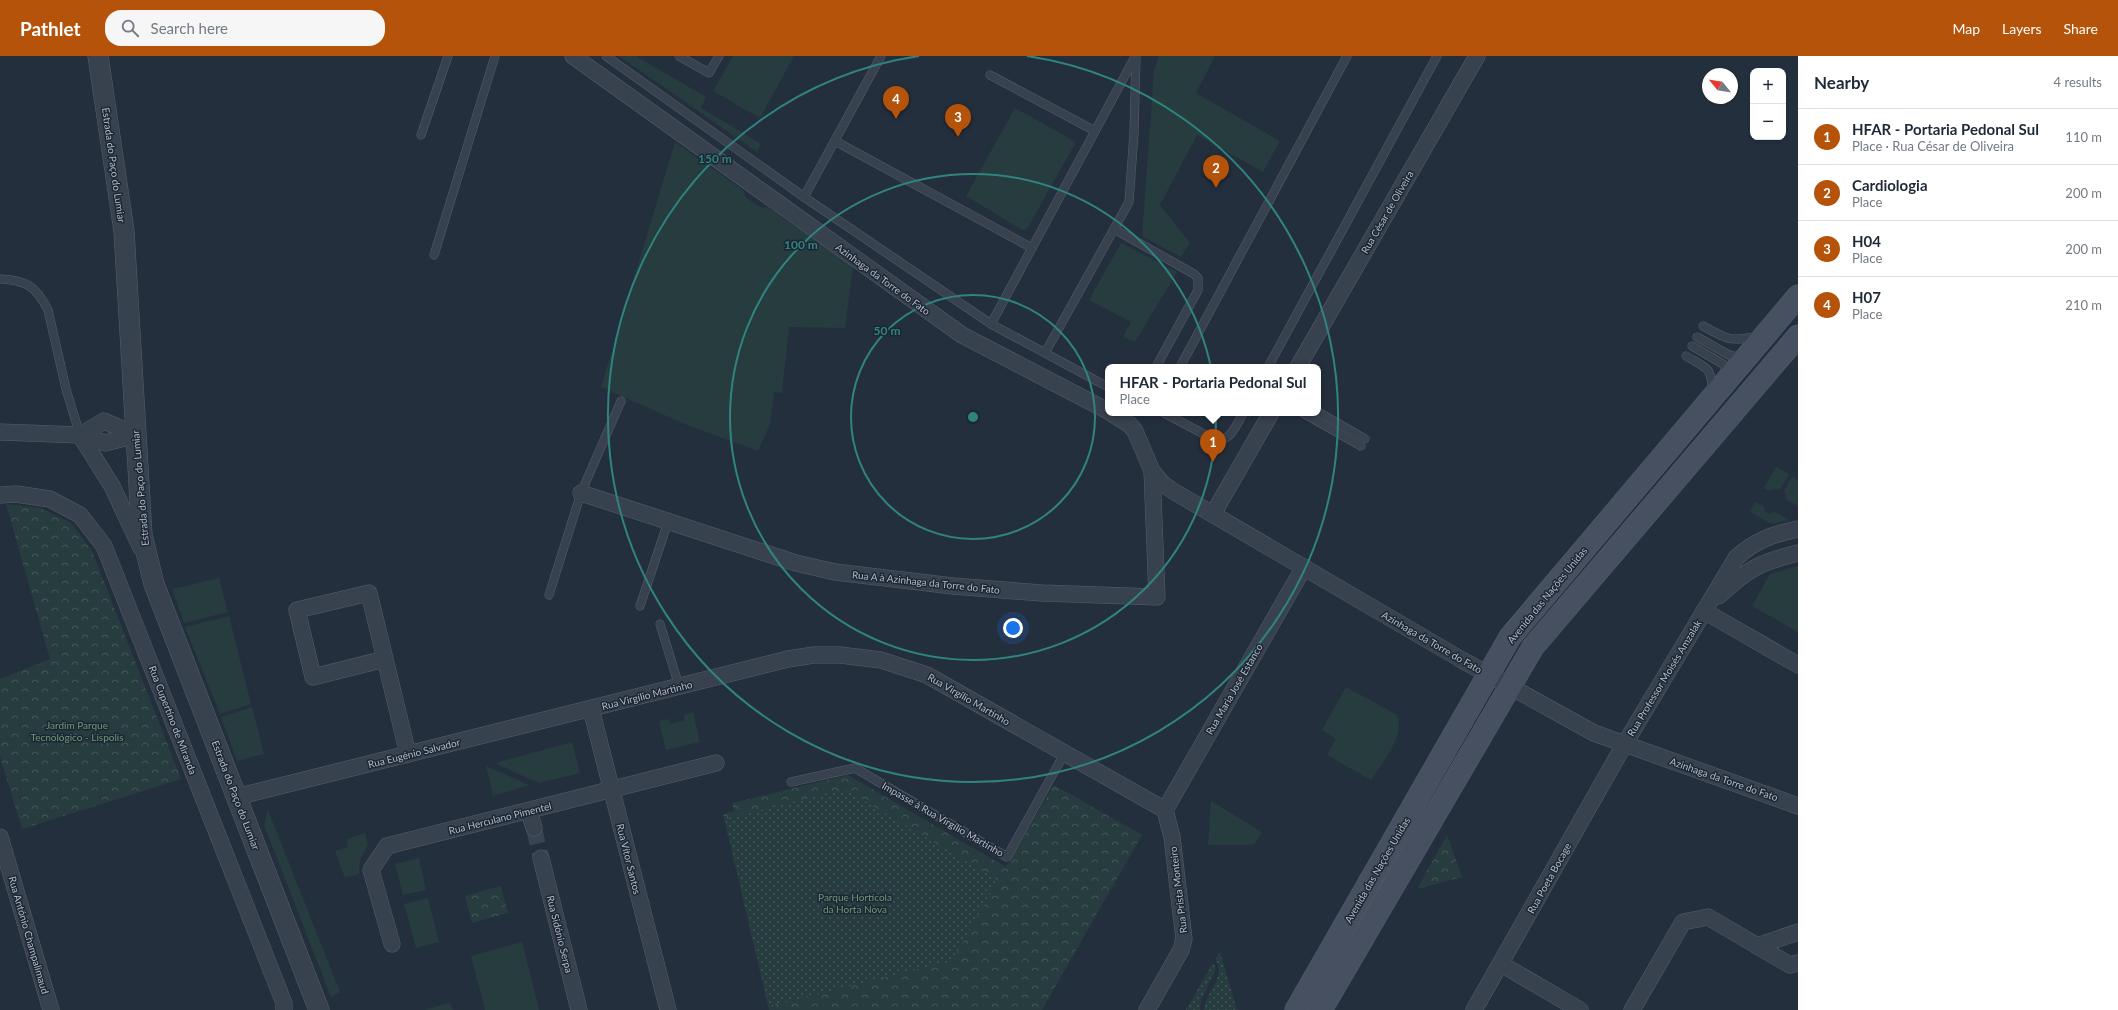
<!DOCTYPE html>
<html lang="en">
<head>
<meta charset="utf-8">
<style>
  :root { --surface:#fff; --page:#f6f6f7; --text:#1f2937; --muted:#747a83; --line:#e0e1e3; --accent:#b45309 }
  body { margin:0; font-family:Lato,sans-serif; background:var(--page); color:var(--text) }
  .controls { position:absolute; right:12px; top:12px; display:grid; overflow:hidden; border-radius:8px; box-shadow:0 1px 3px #0004 }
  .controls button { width:36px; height:36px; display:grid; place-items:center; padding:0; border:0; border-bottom:1px solid var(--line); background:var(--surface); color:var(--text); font:20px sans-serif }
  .compass { position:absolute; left:1702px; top:12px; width:36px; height:36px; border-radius:50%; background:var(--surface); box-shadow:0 1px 3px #0004; rotate:300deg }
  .you { position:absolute; left:1013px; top:572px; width:14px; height:14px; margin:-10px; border:3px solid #fff; border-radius:50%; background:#1a73e8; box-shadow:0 0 0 6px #1a73e833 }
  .badge { display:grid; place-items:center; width:26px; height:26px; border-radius:50%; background:var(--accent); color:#fff; font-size:13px; font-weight:700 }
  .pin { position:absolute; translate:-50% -33px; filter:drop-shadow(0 1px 2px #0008) }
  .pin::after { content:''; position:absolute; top:21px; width:14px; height:12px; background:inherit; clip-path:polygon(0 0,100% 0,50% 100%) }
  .popup { position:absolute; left:1105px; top:308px; width:216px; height:52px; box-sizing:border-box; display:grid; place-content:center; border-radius:8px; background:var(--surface); filter:drop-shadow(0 1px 3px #0005); font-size:13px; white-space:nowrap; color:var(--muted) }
  .popup b { font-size:15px; color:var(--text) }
  .popup::after { content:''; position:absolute; left:50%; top:100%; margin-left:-8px; border:8px solid transparent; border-top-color:var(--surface) }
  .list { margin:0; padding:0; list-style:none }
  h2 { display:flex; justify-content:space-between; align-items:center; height:52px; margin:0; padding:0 16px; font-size:17px }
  h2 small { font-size:13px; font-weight:400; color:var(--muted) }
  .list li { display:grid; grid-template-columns:26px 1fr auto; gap:12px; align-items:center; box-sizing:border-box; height:56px; padding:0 16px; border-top:1px solid var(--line) }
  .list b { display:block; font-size:15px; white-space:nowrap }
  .list p { margin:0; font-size:13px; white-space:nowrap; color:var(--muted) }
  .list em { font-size:13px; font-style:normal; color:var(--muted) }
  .icon { flex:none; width:22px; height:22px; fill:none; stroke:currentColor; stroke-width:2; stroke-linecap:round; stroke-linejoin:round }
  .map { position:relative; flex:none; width:1798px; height:954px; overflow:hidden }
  header { display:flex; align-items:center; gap:24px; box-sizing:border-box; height:56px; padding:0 20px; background:var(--accent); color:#fff }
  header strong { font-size:19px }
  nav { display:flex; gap:22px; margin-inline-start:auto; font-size:14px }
  .search { width:280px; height:36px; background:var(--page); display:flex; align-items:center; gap:10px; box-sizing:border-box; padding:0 14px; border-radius:16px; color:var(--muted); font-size:15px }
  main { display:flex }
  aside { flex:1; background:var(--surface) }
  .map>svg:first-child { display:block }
</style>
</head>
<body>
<header>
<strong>Pathlet</strong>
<div class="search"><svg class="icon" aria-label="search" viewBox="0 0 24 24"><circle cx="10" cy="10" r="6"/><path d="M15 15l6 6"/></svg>Search here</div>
<nav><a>Map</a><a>Layers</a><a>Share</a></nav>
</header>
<main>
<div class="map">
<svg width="1798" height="954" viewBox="0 0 1798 954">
  <defs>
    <pattern id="forest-crowns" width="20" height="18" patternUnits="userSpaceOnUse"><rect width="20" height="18" fill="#263c3f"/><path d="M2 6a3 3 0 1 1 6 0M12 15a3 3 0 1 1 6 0" fill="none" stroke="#435659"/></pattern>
    <pattern id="garden-dots" width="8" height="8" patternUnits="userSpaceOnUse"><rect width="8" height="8" fill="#263c3f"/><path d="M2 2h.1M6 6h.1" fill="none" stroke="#435659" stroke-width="1.8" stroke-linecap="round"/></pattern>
  </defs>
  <rect width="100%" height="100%" fill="#242f3e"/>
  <!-- grass -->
  <g fill="#263c3f">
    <polygon points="619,0 636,0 706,41 701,52 761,88 757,96"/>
    <polygon points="733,0 794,0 760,62 713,35"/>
    <polygon points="1159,0 1215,0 1196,37 1280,85 1263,116 1197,79 1160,149 1190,187 1181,201 1142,180 1154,15"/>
    <polygon points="1015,52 1076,86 1027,173 1022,174 966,140"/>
    <polygon points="675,86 744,135 745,141 762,152 767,151 853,210 845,272 789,271 782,337 774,336 770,369 758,395 687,369 601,331"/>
    <polygon points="1121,187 1177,216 1135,286 1123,281 1131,266 1089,244"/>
    <polygon points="1776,411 1789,418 1780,434 1773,433 1769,435 1764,432"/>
    <polygon points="1792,420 1798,424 1798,450 1786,443 1786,438 1784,435"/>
    <polygon points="1755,446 1764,451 1765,456 1771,458 1774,455 1789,464 1772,468 1750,456"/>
    <polygon points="1798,510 1798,576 1752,550 1770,518"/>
    <polygon points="219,522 228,556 184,567 172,533"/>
    <polygon points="229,560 251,648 220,658 185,571"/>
    <path d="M1346 631 1397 659C1406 679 1382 707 1371 724L1327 699 1336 683 1322 674Z"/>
    <polygon points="252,651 264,698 237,705 221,661"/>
    <polygon points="693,656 700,686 666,694 659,665 668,663 670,668 685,664 684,659"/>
    <polygon points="572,686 580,717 539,727 495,707"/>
    <polygon points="486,710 529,729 493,740"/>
    <polygon points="1211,745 1262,776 1255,787 1251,789 1208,789"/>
    <polygon points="268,754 340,936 331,941 264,769"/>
    <polygon points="365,777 368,789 360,804 359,818 345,822 335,795 348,791 347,783"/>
    <polygon points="419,802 426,834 403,839 395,808"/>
    <polygon points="428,842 439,886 416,892 404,848"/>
    <polygon points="522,886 539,954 485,954 471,900"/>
    <polygon points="450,947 453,954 423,954"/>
  </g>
  <!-- forest -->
  <g fill="url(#forest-crowns)">
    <polygon points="6,448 40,452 71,467 92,495 181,723 22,773 0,700 0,623 50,603"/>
    <polygon points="848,719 1006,811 1054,729 1142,779 1042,954 769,954 723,758 734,755 732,747"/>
    <polygon points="1447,779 1462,821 1417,833"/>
    <polygon points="501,830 508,857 472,867 465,840"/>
  </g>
  <!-- garden -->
  <g fill="url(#garden-dots)">
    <polygon points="844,733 998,824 952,905 769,950 725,763"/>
    <path d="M1220 896 1237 954H1204C1205 937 1228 919 1215 903Z"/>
    <polygon points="1213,907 1216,913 1201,944 1200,954 1186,954"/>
  </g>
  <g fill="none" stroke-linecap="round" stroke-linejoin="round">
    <!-- minor-tunnel -->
    <polyline stroke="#3a4453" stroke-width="16" stroke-dasharray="16 8" stroke-linecap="butt" points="534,772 541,802"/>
    <defs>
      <g id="service">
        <polyline points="606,0 804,141 991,268 1108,331"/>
        <polyline points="679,0 709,17 719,0"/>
        <polyline points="990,19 1095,75"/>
        <polyline points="421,79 448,0"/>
        <polyline points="835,85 1032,192"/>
        <polyline points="804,141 881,0"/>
        <polyline points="1114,173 1194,218 1198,222 1198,234 1156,311"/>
        <polyline points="434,199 495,0"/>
        <path d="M0 223C26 224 36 230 48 254L66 333 80 379"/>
        <polyline points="991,268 1135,1"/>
        <path d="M1703 270C1728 284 1730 286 1759 280"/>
        <polyline points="1697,281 1729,299 1742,302"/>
        <polyline points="1692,290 1723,308 1730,320"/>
        <polyline points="1045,297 1129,146 1134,77 1136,0"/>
        <path d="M1686 300C1707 313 1712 310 1712 336"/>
        <polyline points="1180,311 1347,0"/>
        <polyline points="1268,311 1437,0"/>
        <polyline points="1318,356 1365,383"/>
        <path d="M1164 357 1215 384C1231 385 1236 370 1243 357"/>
        <polyline points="1303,357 1361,390"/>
        <polyline points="549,539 581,437 621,345"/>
        <polyline points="640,550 668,466"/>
        <polyline points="660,568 679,630"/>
        <polyline points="791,726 855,712 1007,801 1064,698"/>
      </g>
      <g id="minor">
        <polyline points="573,0 962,279 1108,355"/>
        <polyline points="1298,311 1477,0"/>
        <polyline points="1111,357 1130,369 1135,375 1152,415 1162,427 1173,435 1462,604 1594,677 1798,750"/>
        <polyline points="0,376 80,379 105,387 136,379"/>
        <polyline points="80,379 112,430 141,492"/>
        <polyline points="80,379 104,365 136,379"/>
        <polyline points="581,437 796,507 835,516 953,530 1042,537 1157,541 1152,415"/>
        <polyline points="0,439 16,438 50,443 80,459 104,490 284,947 284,954"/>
        <polyline points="1213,458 1271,357"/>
        <path d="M1719 540C1747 513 1761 506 1798 497"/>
        <polyline points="1704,555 1798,609"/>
        <polyline points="385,603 313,621 297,554 369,537 408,698"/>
        <polyline points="591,653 668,954"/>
        <polyline points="236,741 788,603 814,599 840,599 881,604 927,619 1165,754"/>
        <polyline points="1165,754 1304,511"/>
        <polyline points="529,755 534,772"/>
        <polyline points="0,781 51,954"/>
        <polyline points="541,802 579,954"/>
        <polyline points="392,888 371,814 387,790 716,707"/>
        <polyline points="1757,890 1798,876"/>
        <polyline points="1501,908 1580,954"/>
        <polyline points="1147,954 1181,894 1184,883 1172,781 1165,754"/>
        <path d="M1474 954 1624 689 1736 502C1754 485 1773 478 1798 473"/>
        <polyline points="1632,954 1683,866 1708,861 1790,909 1798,907"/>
      </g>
      <polyline id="tertiary" points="98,0 124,175 142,479 154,528 319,954"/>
      <g id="secondary">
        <polyline points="1296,954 1510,581 1798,240"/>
        <polyline points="1321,954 1533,591 1798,280"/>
      </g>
    </defs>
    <!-- service casing -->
    <use href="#service" stroke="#565f6c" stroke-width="9"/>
    <!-- minor casing -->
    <use href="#minor" stroke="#565f6c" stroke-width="17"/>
    <!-- tertiary casing -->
    <use href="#tertiary" stroke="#565f6c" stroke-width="21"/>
    <!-- secondary casing -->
    <use href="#secondary" stroke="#565f6c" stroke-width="23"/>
    <!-- service -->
    <use href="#service" stroke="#38414e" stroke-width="8"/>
    <!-- minor -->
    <use href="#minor" stroke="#38414e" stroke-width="16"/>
    <!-- tertiary -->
    <use href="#tertiary" stroke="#38414e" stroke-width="20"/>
    <!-- secondary -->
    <use href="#secondary" stroke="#465061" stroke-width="22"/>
  </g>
  <!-- distance rings -->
  <g fill="none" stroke="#308480" stroke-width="2">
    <circle cx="973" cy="361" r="122"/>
    <circle cx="973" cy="361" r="243"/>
    <path d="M1027 0A365 365 0 1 1 919 0"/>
  </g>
  <g text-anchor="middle" stroke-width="3" stroke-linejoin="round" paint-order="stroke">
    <!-- street labels -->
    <g font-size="10" fill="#b4bcc9" stroke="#1d2633">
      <text transform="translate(114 109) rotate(82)" y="4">Estrada do Paço do Lumiar</text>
      <text transform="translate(1387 156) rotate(-60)" y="4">Rua César de Oliveira</text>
      <text transform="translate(883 223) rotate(36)" y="4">Azinhaga da Torre do Fato</text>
      <text transform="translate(140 432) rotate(-95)" y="4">Estrada do Paço do Lumiar</text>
      <text transform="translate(926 526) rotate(6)" y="4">Rua A à Azinhaga da Torre do Fato</text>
      <text transform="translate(1547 539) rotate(-51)" y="4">Avenida das Nações Unidas</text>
      <text transform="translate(1432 586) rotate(30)" y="4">Azinhaga da Torre do Fato</text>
      <text transform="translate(1664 622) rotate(-59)" y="4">Rua Professor Moisés Amzalak</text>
      <text transform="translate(1234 633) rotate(-60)" y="4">Rua Maria José Estanco</text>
      <text transform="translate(647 639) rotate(-14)" y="4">Rua Virgílio Martinho</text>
      <text transform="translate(969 643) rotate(30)" y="4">Rua Virgílio Martinho</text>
      <text transform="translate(173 664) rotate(69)" y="4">Rua Cupertino de Miranda</text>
      <text transform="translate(414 697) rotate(-14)" y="4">Rua Eugénio Salvador</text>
      <text transform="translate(1724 723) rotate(19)" y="4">Azinhaga da Torre do Fato</text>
      <text transform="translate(236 739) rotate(69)" y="4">Estrada do Paço do Lumiar</text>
      <text transform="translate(500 762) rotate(-14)" y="4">Rua Herculano Pimentel</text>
      <text transform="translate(943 763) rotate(30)" y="4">Impasse à Rua Virgílio Martinho</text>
      <text transform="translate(629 803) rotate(76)" y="4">Rua Vítor Santos</text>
      <text transform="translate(1377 814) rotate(-60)" y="4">Avenida das Nações Unidas</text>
      <text transform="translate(1549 822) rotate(-61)" y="4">Rua Poeta Bocage</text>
      <text transform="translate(1178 834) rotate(-97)" y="4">Rua Prista Monteiro</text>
      <text transform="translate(560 878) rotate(76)" y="4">Rua Sidónio Serpa</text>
      <text transform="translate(29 879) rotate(74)" y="4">Rua António Champalimaud</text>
    </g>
    <!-- park labels -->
    <g font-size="10" fill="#6b9a76" stroke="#1d2633">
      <text x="77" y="673">Jardim Parque<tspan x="77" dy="12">Tecnológico - Lispolis</tspan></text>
      <text x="855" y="845">Parque Hortícola<tspan x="855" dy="12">da Horta Nova</tspan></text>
    </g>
  </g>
  <circle cx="973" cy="361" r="6" fill="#308480" stroke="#1d2633" stroke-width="2"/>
  <g font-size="12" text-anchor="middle" font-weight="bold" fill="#308480" stroke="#1d2633" stroke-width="3" stroke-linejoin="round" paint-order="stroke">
    <text x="715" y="107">150 m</text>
    <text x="801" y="193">100 m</text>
    <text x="887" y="279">50 m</text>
  </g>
</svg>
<div class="controls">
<button>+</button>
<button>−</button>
</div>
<svg class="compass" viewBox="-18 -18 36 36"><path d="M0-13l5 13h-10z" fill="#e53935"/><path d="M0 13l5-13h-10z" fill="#747a83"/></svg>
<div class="you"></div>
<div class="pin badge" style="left:1213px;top:406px">1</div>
<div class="popup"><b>HFAR - Portaria Pedonal Sul</b>Place</div>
<div class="pin badge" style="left:1216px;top:132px">2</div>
<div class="pin badge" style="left:958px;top:81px">3</div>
<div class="pin badge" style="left:896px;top:63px">4</div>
</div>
<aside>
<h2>Nearby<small>4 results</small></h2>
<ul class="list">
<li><span class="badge">1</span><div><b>HFAR - Portaria Pedonal Sul</b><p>Place · Rua César de Oliveira</p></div><em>110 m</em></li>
<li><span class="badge">2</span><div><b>Cardiologia</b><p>Place</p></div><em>200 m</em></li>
<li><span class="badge">3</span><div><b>H04</b><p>Place</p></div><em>200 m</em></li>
<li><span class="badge">4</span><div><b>H07</b><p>Place</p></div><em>210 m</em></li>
</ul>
</aside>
</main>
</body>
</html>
